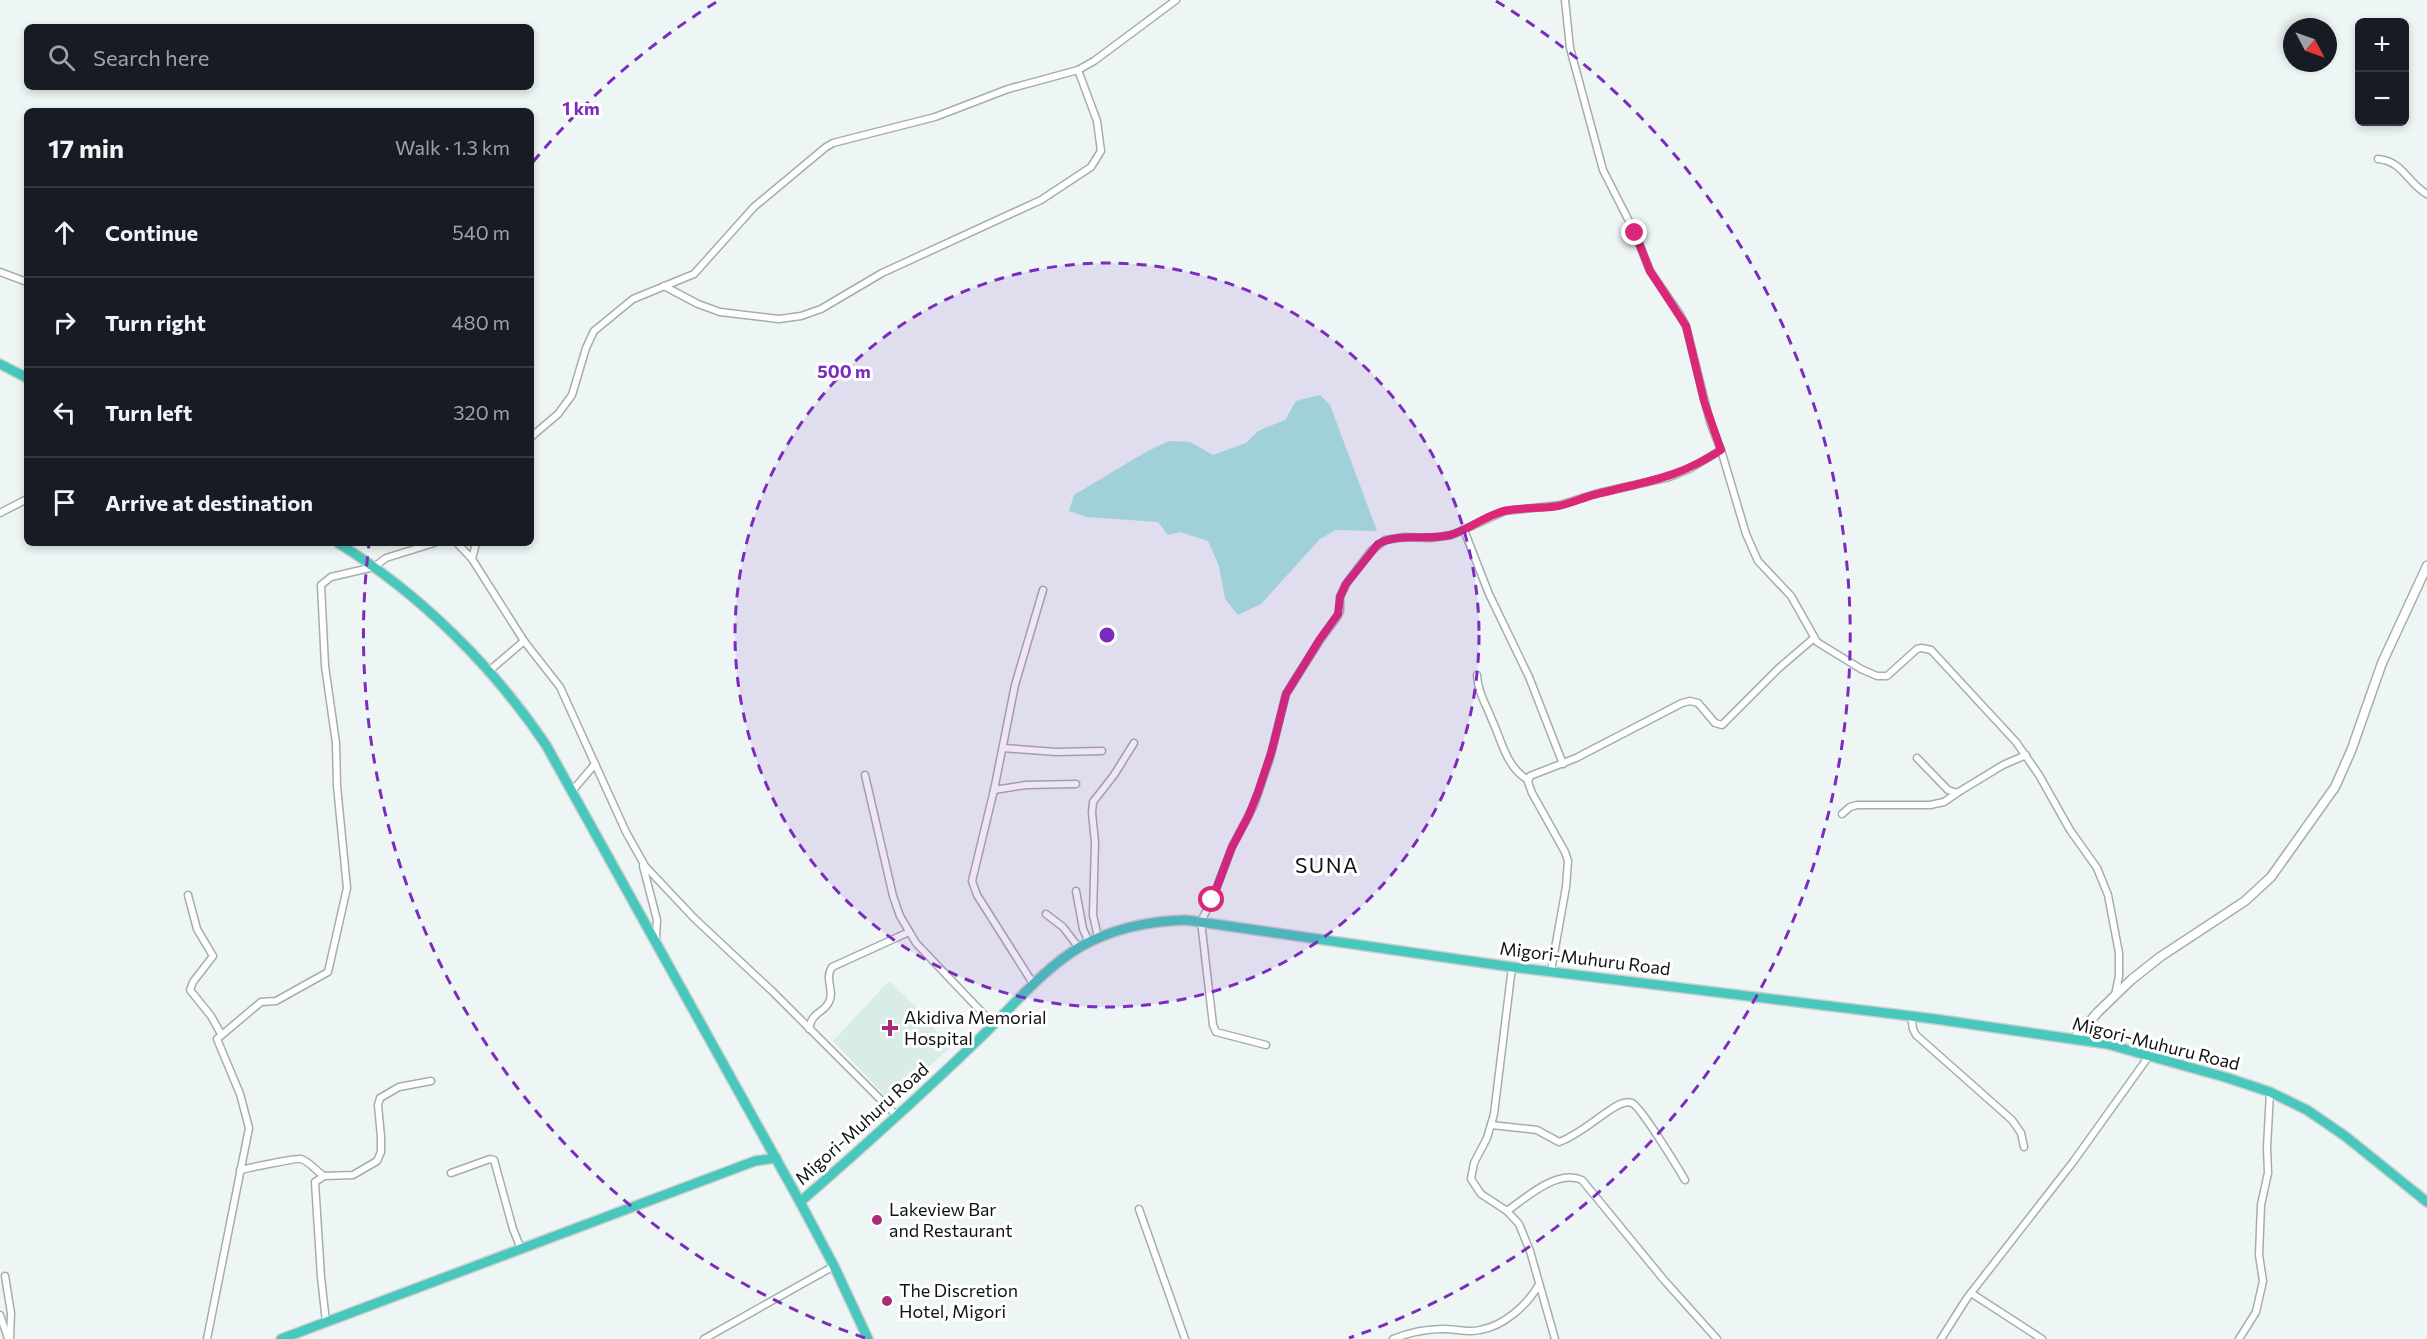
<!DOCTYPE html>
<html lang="en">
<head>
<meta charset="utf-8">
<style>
  :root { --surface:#171b24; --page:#20242c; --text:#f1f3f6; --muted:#9ea1a6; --line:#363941 }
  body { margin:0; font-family:Commissioner,sans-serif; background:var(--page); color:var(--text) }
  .controls { position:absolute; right:18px; top:18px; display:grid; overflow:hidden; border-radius:9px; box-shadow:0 3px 9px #0003 }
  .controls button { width:54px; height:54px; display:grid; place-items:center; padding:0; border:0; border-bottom:2px solid var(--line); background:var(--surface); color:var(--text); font:30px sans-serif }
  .compass { position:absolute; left:2283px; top:18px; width:54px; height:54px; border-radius:50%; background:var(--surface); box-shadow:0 3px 9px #0003; rotate:131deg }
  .stop { position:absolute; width:18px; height:18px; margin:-14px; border:4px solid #db2777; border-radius:50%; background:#fff }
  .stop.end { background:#db2777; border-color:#fff; box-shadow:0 2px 6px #0008 }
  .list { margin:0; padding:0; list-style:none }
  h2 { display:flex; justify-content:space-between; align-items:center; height:78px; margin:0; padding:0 24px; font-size:26px }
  h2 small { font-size:20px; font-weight:400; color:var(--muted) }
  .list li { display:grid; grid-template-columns:39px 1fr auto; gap:18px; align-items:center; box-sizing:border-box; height:90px; padding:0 24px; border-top:2px solid var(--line) }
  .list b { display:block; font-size:22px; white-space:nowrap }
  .list em { font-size:20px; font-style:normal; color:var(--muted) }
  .icon { flex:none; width:33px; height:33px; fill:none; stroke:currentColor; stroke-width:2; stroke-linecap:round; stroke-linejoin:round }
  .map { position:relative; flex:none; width:2427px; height:1339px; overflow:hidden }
  .search { position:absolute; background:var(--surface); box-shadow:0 3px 9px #0003; left:24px; top:24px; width:510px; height:66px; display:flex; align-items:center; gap:15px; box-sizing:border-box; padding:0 21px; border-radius:9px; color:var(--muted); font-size:22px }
  .panel { position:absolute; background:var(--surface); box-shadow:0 3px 9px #0003; left:24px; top:108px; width:510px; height:438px; border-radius:9px }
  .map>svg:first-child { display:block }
</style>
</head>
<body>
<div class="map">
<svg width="2427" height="1339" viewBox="0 0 2427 1339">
  <rect width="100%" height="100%" fill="#eef6f5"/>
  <!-- built -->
  <polygon fill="#daece8" points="889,981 917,1008 951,1047 890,1101 833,1041"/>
  <!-- water -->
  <polygon fill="#a5e7dc" points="1320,395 1330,405 1377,531 1336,530 1320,539 1261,604 1238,615 1225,599 1219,566 1208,541 1180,532 1168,535 1158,522 1087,517 1069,511 1074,495 1144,453 1169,441 1190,442 1213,455 1246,443 1258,431 1285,420 1296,401"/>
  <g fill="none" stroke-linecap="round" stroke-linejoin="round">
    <defs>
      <g id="minor">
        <polyline points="1565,0 1570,48 1603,170 1635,233 1650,271 1679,313 1686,326 1710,422 1721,450 1746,534 1758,561 1791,596 1817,642 1861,669 1877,676 1887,676 1917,649 1922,648 1931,650 2016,742 2039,775 2070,830 2097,868 2108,895 2119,953 2119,976 2115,995"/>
        <path d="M2378 159C2403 161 2407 183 2427 194"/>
        <polyline points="0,272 27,282"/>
        <polyline points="664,286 698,304 720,312 779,319 801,316 821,309 882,273 1041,200 1091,167 1101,151 1097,121 1078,70"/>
        <polyline points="531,437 558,414 572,395 586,348 594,331 633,299 694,274 754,207 826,147 833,143 935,117 1008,89 1078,70 1094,61 1176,0"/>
        <polyline points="0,513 27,499"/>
        <polyline points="1464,530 1489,594 1529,677 1563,764"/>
        <polyline points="457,543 472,559 524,641 489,671"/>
        <polyline points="472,559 476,543"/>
        <polyline points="524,641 560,687 626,832 645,866 694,918 773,992 897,1116"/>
        <path d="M1477 675C1478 693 1486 704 1492 720 1502 741 1506 767 1528 780"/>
        <polyline points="1003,748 1056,752 1102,751"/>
        <polyline points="1917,758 1948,790 1957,793 2003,765 2026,755"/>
        <polyline points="865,775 893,896 900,916 916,943 994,1025"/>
        <polyline points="573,790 595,764"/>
        <polyline points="994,790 1026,785 1076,784"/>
        <polyline points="1842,814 1850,807 1857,805 1930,805 1944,802 1957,793"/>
        <polyline points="643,866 657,920 656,939"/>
        <polyline points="1076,891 1083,929 1089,942"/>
        <polyline points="188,895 197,929 213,956 193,982 190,990 211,1016 221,1034"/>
        <polyline points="1046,914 1063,927 1079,948"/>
        <polyline points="1098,937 1093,915 1095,842 1092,813 1093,802 1114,775 1134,743"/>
        <polyline points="1512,967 1494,1114 1487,1138 1474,1163 1471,1179 1481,1194 1507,1211 1519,1224 1530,1251 1555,1339"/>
        <polyline points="1551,971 1566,887 1568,861 1565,852 1532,793 1528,782 1530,776 1576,758 1682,703 1690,701 1698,703 1715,723 1722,725 1779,668 1814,638"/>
        <polyline points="1034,985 977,895 972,881 994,790 1015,685 1043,590"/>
        <polyline points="1911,1016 1913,1029 1916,1035 2012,1120 2021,1133 2024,1147"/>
        <path d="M809 1029C812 1011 823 1014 829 1002 835 991 824 979 832 967L909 932"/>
        <polyline points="1266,1045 1216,1032 1213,1025 1201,921 1212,900 1232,847 1254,805 1270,758 1286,694 1320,640 1337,617 1340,611 1340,597 1346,584 1371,551 1385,540 1405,537 1430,538 1452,535 1505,511 1560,505 1595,494 1669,477 1691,468 1721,450"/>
        <path d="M1491 1125 1537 1130 1559 1142C1578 1135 1593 1121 1610 1110 1616 1106 1625 1100 1632 1103 1641 1107 1678 1168 1685 1180"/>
        <path d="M240 1170C249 1168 296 1158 301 1159 309 1161 316 1171 324 1176"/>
        <polyline points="451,1173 490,1159 494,1160 513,1229 521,1249"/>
        <polyline points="1139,1209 1185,1339"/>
        <path d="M1507 1211C1527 1197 1557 1169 1582 1180L1664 1280 1717 1339"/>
        <polyline points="5,1276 11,1313 10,1339"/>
        <polyline points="1971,1293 2042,1339"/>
        <polyline points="0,1315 8,1338"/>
        <polyline points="326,1322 321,1277 315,1182 324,1176 353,1175 377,1161 381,1152 381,1137 378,1105 380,1098 399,1087 431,1081"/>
        <polyline points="207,1339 249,1128 240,1094 217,1039 261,1002 276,1001 328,972 347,888 337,786 336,743 325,666 321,585 331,577 374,567 386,558 434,543"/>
        <polyline points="704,1339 834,1266"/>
        <path d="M1393 1339C1408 1333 1427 1329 1443 1329 1456 1329 1468 1333 1480 1330 1504 1326 1527 1305 1538 1286"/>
        <polyline points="1941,1339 1967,1298 2073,1162 2149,1056"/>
        <polyline points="2239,1339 2256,1312 2263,1281 2259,1255 2261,1205 2268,1173 2267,1148 2270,1092"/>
      </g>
      <polyline id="secondary" points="2075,1038 2098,1012 2131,980 2160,957 2245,901 2271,877 2335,787 2351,751 2382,663 2427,566"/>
      <g id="trunk">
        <polyline points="0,364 27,378"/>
        <path d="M338 543C420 594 492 665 546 745L800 1202 834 1266 868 1339"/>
        <path d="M800 1202C861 1149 921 1095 979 1039 1010 1009 1044 968 1080 947 1113 928 1148 921 1186 920L1512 967 1935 1019 2107 1044 2228 1078 2270 1092 2307 1110 2345 1136 2427 1202"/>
        <polyline points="281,1339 755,1161 776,1158"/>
      </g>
    </defs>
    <!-- minor casing -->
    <use href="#minor" stroke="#a6aead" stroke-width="9"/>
    <!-- secondary casing -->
    <use href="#secondary" stroke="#a6aead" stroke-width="11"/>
    <!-- trunk casing -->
    <use href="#trunk" stroke="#cfd0d0" stroke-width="12"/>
    <!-- minor -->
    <use href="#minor" stroke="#fff" stroke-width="6"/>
    <!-- secondary -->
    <use href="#secondary" stroke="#fff" stroke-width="8"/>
    <!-- trunk -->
    <use href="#trunk" stroke="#48c8bc" stroke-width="9"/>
  </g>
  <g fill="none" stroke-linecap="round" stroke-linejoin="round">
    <!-- route -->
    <path stroke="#db2777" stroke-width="8" d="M1212 900 1232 847 1248 817 1258 792 1272 750 1286 694 1320 639 1338 614 1340 597 1346 584 1378 544C1400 532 1426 541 1450 535 1469 530 1484 516 1504 511 1522 507 1540 509 1558 506 1572 503 1584 497 1597 494 1647 481 1676 479 1721 450L1704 401 1686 326 1650 271 1635 233"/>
  </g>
  <!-- distance rings -->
  <circle cx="1107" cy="635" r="372" fill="#7b2cbf" fill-opacity=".12"/>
  <g fill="none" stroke="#7b2cbf" stroke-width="3" stroke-dasharray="10 8">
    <circle cx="1107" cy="635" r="372"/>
    <path d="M865 1338A744 744 0 0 1 369 544M533 162A744 744 0 0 1 718 1M1496 1A744 744 0 0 1 1349 1338"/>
  </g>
  <!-- markers -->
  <g fill="#aa2b7a" stroke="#fff" stroke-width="2">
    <path d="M887 1019h6v6h6v6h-6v6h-6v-6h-6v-6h6z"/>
    <circle cx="877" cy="1220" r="6"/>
    <circle cx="887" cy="1301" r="6"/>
  </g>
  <g text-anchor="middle" stroke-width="6" stroke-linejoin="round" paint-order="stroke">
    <!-- street labels -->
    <g font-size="18" fill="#101313" stroke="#fff">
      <text transform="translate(1585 959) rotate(7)" y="6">Migori-Muhuru Road</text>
      <text transform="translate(2156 1044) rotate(14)" y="6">Migori-Muhuru Road</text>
      <text transform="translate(862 1124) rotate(-42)" y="6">Migori-Muhuru Road</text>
    </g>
    <!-- poi labels -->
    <g font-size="18" fill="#101313" stroke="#fff" text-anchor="start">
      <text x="904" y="1024">Akidiva Memorial<tspan x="904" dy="21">Hospital</tspan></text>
      <text x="889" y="1216">Lakeview Bar<tspan x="889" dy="21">and Restaurant</tspan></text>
      <text x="899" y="1297">The Discretion<tspan x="899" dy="21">Hotel, Migori</tspan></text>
    </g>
    <!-- quarter labels -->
    <g font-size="21" letter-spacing="1.5" fill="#101313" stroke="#fff">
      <text x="1327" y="873">SUNA</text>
    </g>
  </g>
  <circle cx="1107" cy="635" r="9" fill="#7b2cbf" stroke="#fff" stroke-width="3"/>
  <g font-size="18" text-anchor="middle" font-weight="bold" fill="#7b2cbf" stroke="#fff" stroke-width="6" stroke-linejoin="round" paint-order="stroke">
    <text x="581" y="115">1 km</text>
    <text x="844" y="378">500 m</text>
  </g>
</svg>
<div class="controls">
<button>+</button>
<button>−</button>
</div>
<svg class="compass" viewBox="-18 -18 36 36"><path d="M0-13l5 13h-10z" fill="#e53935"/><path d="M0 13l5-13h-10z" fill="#9ea1a6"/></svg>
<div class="stop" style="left:1212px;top:900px"></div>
<div class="stop end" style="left:1635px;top:233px"></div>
<div class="search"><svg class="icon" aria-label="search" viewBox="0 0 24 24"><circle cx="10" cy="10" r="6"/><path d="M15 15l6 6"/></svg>Search here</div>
<section class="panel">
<h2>17 min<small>Walk · 1.3 km</small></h2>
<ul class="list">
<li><svg class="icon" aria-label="ahead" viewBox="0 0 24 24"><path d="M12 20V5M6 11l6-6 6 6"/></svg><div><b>Continue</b></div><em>540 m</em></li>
<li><svg class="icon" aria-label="right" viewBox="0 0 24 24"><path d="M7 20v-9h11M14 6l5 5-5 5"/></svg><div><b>Turn right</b></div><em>480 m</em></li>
<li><svg class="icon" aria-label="left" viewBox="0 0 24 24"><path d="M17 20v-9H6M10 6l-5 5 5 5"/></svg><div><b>Turn left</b></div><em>320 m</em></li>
<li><svg class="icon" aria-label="arrive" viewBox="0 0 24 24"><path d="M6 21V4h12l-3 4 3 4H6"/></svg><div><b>Arrive at destination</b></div></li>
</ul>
</section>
</div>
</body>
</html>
